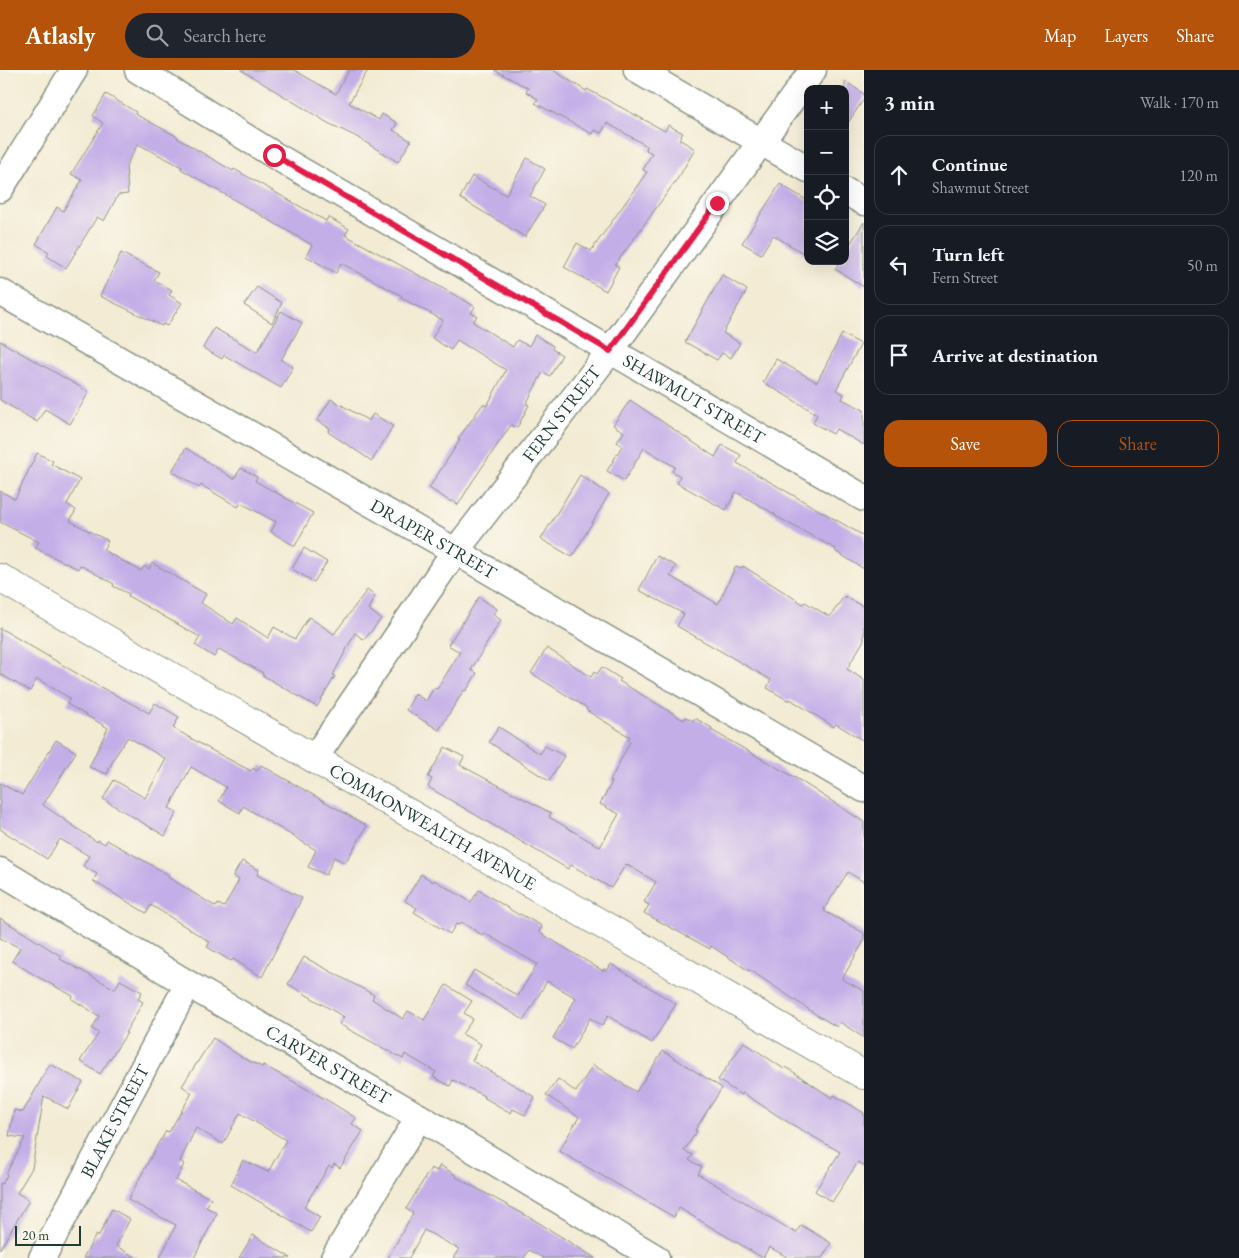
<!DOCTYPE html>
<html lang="en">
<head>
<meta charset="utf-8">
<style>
  :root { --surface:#171b24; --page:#20242c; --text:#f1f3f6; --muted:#9ea1a6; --line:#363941; --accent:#b45309 }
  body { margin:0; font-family:"EB Garamond",serif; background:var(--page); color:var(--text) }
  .controls { position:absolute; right:15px; top:15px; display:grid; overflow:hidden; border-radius:10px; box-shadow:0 5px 20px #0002 }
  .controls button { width:45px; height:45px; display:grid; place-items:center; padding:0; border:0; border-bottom:1px solid var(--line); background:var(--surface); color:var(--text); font:25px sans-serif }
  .scale { position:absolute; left:15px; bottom:12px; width:66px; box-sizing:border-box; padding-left:5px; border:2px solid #1f3d34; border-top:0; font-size:14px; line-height:18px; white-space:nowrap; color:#1f3d34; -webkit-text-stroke:4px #fbf7ec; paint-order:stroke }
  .stop { position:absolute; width:15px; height:15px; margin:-11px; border:4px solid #e11d48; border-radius:50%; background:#fff }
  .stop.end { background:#e11d48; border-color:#fff; box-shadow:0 1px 5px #0008 }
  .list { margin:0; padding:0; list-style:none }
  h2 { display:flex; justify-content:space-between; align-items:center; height:65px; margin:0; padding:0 20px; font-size:21px }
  h2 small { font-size:16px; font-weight:400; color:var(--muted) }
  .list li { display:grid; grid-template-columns:32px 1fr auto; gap:15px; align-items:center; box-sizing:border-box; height:80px; margin:0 10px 10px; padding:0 10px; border:1px solid var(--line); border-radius:15px }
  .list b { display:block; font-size:19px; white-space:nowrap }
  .list p { margin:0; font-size:16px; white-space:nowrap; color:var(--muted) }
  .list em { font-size:16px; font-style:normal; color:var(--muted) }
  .actions { display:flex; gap:10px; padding:15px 20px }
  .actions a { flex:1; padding:11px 0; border:1px solid var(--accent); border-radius:15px; text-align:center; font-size:18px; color:var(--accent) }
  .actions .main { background:var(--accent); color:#fff }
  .icon { flex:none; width:28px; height:28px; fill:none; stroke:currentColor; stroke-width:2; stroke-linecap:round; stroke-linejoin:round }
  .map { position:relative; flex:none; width:864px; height:1188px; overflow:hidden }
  header { display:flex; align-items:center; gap:30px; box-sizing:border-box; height:70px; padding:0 25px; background:var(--accent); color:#fff }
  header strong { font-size:24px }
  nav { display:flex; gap:28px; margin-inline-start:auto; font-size:18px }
  .search { width:350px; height:45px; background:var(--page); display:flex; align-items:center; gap:12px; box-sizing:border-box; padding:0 18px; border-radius:28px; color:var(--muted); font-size:19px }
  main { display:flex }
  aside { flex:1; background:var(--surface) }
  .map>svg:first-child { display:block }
</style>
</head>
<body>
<header>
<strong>Atlasly</strong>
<div class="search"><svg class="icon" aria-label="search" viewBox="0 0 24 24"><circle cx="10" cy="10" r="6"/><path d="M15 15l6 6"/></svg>Search here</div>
<nav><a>Map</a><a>Layers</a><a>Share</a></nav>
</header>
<main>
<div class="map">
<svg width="864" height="1188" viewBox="0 0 864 1188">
  <rect width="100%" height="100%" fill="#fbf7ec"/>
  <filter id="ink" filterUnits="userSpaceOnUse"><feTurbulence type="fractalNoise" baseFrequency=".02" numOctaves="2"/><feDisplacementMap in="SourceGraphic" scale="10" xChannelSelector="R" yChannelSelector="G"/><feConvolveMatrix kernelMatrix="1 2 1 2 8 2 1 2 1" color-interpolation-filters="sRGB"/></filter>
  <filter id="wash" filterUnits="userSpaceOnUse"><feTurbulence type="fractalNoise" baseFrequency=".0096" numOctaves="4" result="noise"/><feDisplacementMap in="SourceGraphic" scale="20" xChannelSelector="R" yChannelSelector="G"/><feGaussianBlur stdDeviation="1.12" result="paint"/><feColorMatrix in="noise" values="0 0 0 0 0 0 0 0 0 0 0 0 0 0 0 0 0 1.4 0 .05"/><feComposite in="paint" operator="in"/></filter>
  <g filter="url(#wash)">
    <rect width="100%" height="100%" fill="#f3ebd4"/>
    <g id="blocks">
      <!-- building -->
      <g fill="#c4aee8">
        <polygon points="241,0 294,0 336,24 349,0 368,0 349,33 379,50 382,44 397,53 393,60 411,71 398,92 355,66 328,53"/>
        <polygon points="494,0 553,0 586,21 587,19 665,61 668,55 683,63 679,69 695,79 680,105 615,195 619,197 606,221 564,197 577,173 591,181 647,102 643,100 652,83 646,80 647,76 607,53 601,63 594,60 592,64 535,33 538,29 526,22 528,18"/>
        <polygon points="845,11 864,24 864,29 845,57"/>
        <polygon points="106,24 136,42 135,44 178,67 177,68 233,101 234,99 326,151 328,147 349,159 345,165 466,231 475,237 471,243 477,246 473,252 513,277 517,270 529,276 535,265 553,276 552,279 562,285 550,306 543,302 526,334 529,335 517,358 511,355 472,412 458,435 452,430 451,432 429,418 460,370 458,369 483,334 487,336 506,300 460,272 457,270 451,280 432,268 443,250 401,228 402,226 341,193 336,203 306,186 312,175 181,99 182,97 138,74 126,96 128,124 118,125 104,151 97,147 66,198 47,186 49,182 36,174 57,137 63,141 82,110 71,104 103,53 93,46"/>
        <polygon points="527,88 545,99 530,126 545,135 525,167 460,128 472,106 506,125"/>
        <polygon points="780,114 808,131 808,186 773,165 761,184 742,173"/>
        <polygon points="864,152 864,217 835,199 840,191 845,191 845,182"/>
        <polygon points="121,183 159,202 154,210 172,220 169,225 182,233 167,256 163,254 162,256 100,226"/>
        <polygon points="722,205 747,220 723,263 740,273 731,288 722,283 717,290 685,272"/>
        <polygon points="257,217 282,233 272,253 244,235"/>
        <polygon points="281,241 302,253 281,290 293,297 281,318 224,285 222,289 203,278 214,258 257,282"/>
        <polygon points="842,264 861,274 836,320 844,324 842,329 864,340 864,375 836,359 833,364 813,353 817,344 763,312 776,289 817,312"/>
        <polygon points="0,271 89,322 70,354 45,339 37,352 0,330"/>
        <polygon points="331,329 369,351 373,344 393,356 372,391 328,362 330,358 317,351"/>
        <polygon points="630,330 715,387 722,375 741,385 737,393 864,466 864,499 835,481 836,479 775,446 776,445 736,422 726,440 677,413 680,406 672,401 675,397 644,378 624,411 607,401 622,376 617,372 624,362 613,355"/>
        <polygon points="186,378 234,409 241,398 257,407 255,411 313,443 295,476 271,462 276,452 241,433 238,437 201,415 199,418 172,401"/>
        <polygon points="37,383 53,391 51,394 80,410 67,434 76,440 70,451 108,471 103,480 141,501 144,496 149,499 152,493 206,524 201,533 233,554 237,548 268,568 274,557 295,569 309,547 334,564 367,520 375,526 368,539 381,549 364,570 355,563 333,605 335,606 317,637 262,605 263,603 219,579 214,587 195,575 200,567 128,526 129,524 113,516 114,514 80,495 78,499 35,478 39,472 0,452 0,421 15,429"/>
        <polygon points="580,405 609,424 572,487 541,469"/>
        <polygon points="304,478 327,492 314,512 292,499"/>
        <polygon points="657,486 676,496 670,506 718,534 736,496 742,498 743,496 803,534 805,532 830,547 844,526 864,537 864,570 847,599 864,610 864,671 836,654 834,657 790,629 789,631 767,618 771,610 677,556 684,544 639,520"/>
        <polygon points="479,527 497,539 493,545 501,550 471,600 477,603 466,621 464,620 439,660 406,640 415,624 426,631 434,618 437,619 460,582 448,575"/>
        <polygon points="0,558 93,613 149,643 155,633 179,647 173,658 213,681 251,701 253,698 257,701 261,695 367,756 345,793 334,787 326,805 308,797 316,780 243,736 240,743 219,731 226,717 191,697 169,738 177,742 165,766 103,729 114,710 145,728 166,689 128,667 114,688 107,704 89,697 108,658 67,634 70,628 37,609 30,621 0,604"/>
        <polygon points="547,578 591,607 594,602 597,604 602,597 621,609 619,611 684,650 686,647 693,651 695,648 712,658 711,660 799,710 864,752 864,812 848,802 824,839 826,839 824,841 864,863 864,871 842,909 864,921 864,968 840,952 837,957 817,945 750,900 749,901 711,876 710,879 644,843 649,835 644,832 656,812 626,794 611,818 571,795 568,799 428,717 432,709 428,707 445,677 464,687 460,695 551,743 549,747 600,777 619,744 600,734 612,712 610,711 630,672 628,670 630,667 586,640 587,638 531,603"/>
        <polygon points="499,657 540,684 545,676 564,686 549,711 489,672"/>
        <polygon points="56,670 76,682 43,735 97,772 98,770 105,774 107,770 169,805 168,807 216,837 218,834 224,837 239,810 233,806 242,791 259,800 257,805 302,828 262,907 233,889 231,891 207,877 210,872 151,835 146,843 93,811 97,804 83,796 89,786 60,769 47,789 0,759 0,713 22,725"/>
        <polygon points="421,804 433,812 434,810 471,832 479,820 519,845 520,844 542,856 539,862 603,901 604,899 607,901 611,894 676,934 652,973 608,946 602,956 590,948 572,979 553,968 576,928 547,911 524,950 465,915 474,900 518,926 537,894 484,863 482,865 461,852 459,855 456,854 450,864 414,842 417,838 405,831"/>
        <polygon points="0,848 61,886 60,889 115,919 120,910 142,922 138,929 143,932 125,963 127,963 100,1004 80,991 99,963 92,959 99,946 72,929 73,926 38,907 12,891 20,878 0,868"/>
        <polygon points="304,887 374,925 372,929 403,949 408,941 424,950 446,915 472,931 464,943 473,949 462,964 481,974 472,991 535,1027 525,1045 513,1039 511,1043 483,1027 484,1026 453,1010 450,1016 433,1007 436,1002 405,984 403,989 339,954 344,947 288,914"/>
        <polygon points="213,968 243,988 262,997 263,995 327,1030 356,1048 352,1054 363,1061 340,1098 334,1094 332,1098 329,1096 304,1137 320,1147 311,1162 231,1115 243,1090 268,1102 286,1070 240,1043 223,1074 196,1058 180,1091 184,1094 176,1110 211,1129 206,1137 217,1143 194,1188 160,1188 176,1155 128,1130 160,1070 161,1070 166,1061 169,1062 192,1023 182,1016"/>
        <polygon points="744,972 784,999 786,997 832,1028 834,1025 864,1043 864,1096 858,1092 832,1132 815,1121 840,1082 786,1051 743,1023 741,1025 718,1010"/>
        <polygon points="663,981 722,1018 695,1060 697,1061 684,1081 693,1085 689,1090 702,1097 698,1104 796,1163 801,1155 831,1173 822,1188 789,1188 769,1177 763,1188 679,1138 674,1147 559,1081 579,1047 546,1025 558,1009 576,1022 593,995 636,1022"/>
        <polygon points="50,994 83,1012 68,1039 44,1026 32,1098 17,1123 29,1130 0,1179 0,1113 2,1114 7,1105 6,1104 25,1068 9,1066 14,1040 23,1042"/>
        <polygon points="440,1095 457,1106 456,1107 536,1151 595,1188 543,1188 529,1180 524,1188 453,1188 459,1179 424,1160 409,1188 388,1188 413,1143 406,1139 431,1098 437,1101"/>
        <polygon points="112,1139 130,1149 116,1176 137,1188 83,1188 96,1165 98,1167"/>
        <polygon points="253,1165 291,1188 239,1188"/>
      </g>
    </g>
  </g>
  <g filter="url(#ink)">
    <use href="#blocks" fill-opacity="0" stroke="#899484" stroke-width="1"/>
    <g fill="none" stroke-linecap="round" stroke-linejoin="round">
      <defs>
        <g id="minor">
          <path id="s1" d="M138 0 274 85 864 428"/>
          <polyline points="637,0 808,99"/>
          <polyline points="0,119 74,0"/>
          <polyline points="845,121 864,132"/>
          <path id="s2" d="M0 222 455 481 864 719"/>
          <path id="s3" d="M314 689 451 487 610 281 813 0"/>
          <path id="s4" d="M0 801 188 914 419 1047 656 1188"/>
          <path id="s5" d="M42 1188 188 914"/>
          <polyline points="334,1188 419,1047"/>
        </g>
        <g id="tertiary">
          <path id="s6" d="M0 508 864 1005"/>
        </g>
      </defs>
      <!-- minor casing -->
      <use href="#minor" stroke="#899484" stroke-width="29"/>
      <!-- tertiary casing -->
      <use href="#tertiary" stroke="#899484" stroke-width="30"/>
      <!-- minor -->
      <use href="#minor" stroke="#fff" stroke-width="26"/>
      <!-- tertiary -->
      <use href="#tertiary" stroke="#fff" stroke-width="28"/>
    </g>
  </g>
  <g fill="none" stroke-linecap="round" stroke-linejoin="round" filter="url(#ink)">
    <!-- route -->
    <polyline stroke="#e11d48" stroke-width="6" points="274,85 610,281 717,133"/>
  </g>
  <g text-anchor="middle" stroke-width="5" stroke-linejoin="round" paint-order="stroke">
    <!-- street labels -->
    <g font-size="18" fill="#1f3d34" stroke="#fbf7ec">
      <text dy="6" stroke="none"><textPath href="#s1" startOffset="646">SHAWMUT STREET</textPath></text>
      <text dy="6" stroke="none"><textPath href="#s3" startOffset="425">FERN STREET</textPath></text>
      <text dy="6" stroke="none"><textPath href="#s2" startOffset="499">DRAPER STREET</textPath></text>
      <text dy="6" stroke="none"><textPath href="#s6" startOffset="499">COMMONWEALTH AVENUE</textPath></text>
      <text dy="6" stroke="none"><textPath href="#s4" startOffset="381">CARVER STREET</textPath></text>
      <text dy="6" stroke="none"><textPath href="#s5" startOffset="155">BLAKE STREET</textPath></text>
    </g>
  </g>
</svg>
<div class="controls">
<button>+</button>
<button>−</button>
<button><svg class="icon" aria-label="locate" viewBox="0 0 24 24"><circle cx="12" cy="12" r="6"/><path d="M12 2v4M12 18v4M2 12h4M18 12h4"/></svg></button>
<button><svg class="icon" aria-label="layers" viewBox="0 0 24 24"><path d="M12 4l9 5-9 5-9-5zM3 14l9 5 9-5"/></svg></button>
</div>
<div class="scale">20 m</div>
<div class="stop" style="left:274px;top:85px"></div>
<div class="stop end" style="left:717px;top:133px"></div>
</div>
<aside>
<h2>3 min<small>Walk · 170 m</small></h2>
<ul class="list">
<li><svg class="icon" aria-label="ahead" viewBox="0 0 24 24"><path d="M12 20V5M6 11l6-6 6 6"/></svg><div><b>Continue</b><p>Shawmut Street</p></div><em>120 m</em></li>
<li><svg class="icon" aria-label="left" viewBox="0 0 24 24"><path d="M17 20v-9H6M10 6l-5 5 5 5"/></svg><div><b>Turn left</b><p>Fern Street</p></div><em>50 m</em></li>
<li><svg class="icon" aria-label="arrive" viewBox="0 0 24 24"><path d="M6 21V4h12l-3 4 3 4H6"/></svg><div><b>Arrive at destination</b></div></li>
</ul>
<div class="actions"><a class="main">Save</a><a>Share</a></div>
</aside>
</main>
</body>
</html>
